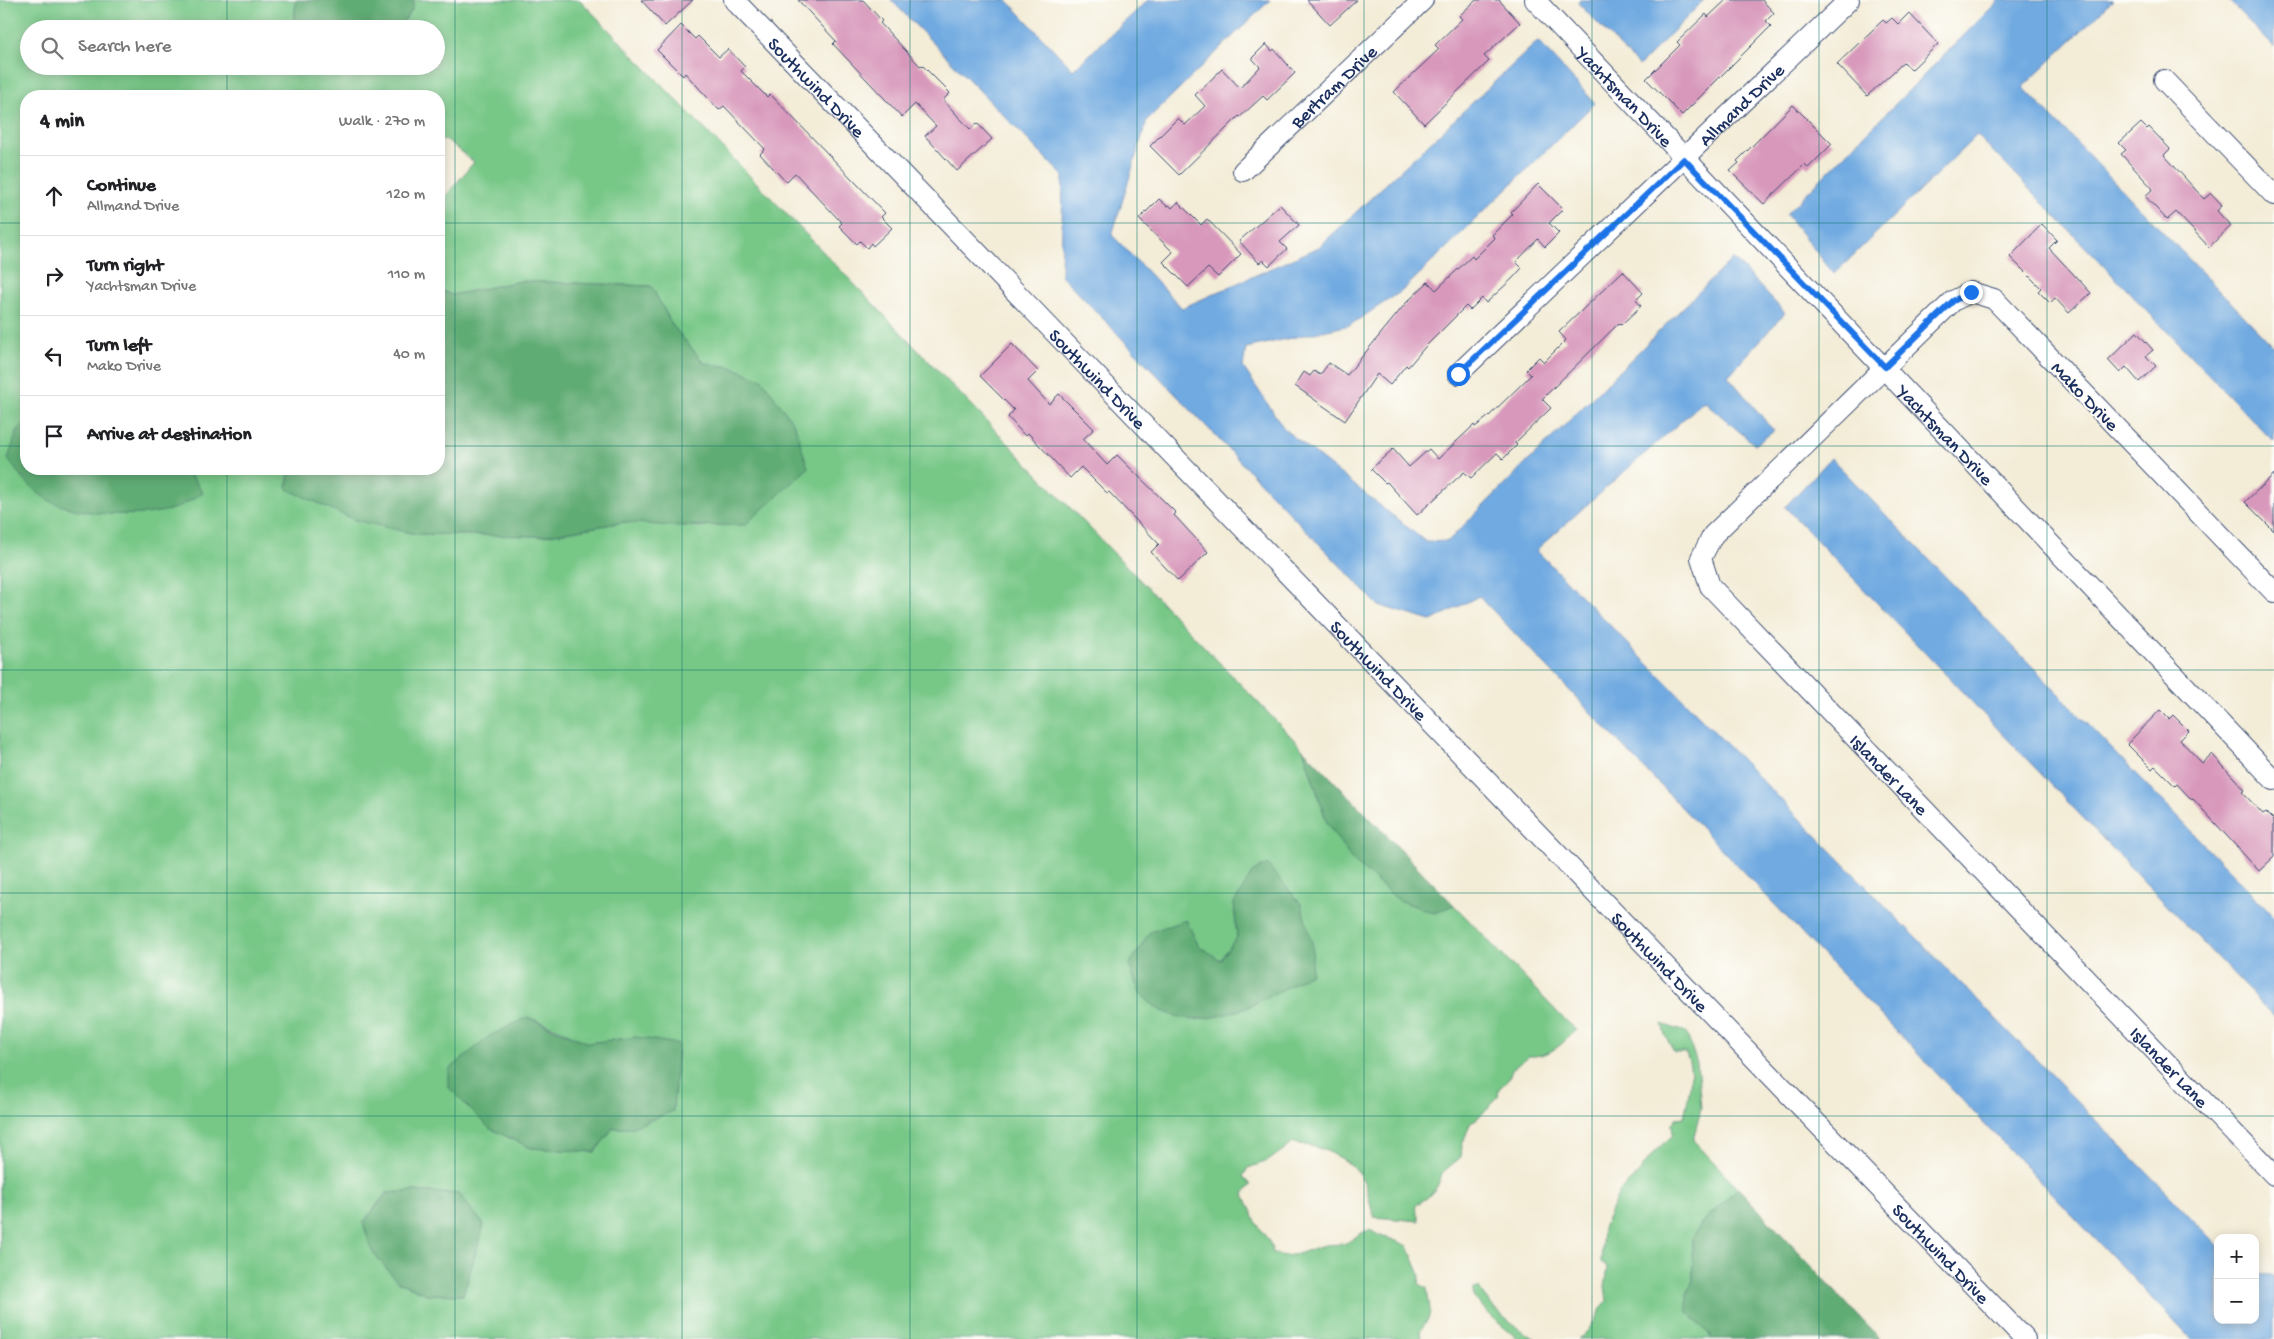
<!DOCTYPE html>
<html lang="en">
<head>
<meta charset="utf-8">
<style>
  :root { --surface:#fff; --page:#f2f2f2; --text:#202124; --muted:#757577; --line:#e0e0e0 }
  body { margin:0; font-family:"Gochi Hand",sans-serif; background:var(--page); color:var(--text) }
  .controls { position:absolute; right:15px; bottom:15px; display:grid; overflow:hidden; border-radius:10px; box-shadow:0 2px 12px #0003 }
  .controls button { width:45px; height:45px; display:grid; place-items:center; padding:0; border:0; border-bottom:1px solid var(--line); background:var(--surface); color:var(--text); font:25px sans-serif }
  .stop { position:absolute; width:15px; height:15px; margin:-11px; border:4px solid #1a73e8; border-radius:50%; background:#fff }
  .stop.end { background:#1a73e8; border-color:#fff; box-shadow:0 1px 5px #0008 }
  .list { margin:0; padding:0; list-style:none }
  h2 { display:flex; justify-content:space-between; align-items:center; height:65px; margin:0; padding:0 20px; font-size:21px }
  h2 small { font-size:16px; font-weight:400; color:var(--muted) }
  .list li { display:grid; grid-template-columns:32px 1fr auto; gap:15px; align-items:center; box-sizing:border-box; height:80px; padding:0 20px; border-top:1px solid var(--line) }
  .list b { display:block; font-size:19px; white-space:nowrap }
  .list p { margin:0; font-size:16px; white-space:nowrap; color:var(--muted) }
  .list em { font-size:16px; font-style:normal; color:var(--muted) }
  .icon { flex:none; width:28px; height:28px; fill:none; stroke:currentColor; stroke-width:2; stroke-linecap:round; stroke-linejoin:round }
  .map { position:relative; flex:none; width:2274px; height:1339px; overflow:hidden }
  .search { position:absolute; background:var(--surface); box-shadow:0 2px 12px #0003; left:20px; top:20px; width:425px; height:55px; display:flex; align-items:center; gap:12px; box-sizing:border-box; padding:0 18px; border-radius:28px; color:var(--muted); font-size:19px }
  .panel { position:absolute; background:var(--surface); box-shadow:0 2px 12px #0003; left:20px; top:90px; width:425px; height:385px; border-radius:20px }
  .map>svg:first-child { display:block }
</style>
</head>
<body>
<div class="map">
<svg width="2274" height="1339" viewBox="0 0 2274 1339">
  <rect width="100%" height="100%" fill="#fdfcf7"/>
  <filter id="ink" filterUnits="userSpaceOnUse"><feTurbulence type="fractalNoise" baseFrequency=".02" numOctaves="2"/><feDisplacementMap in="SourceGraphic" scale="10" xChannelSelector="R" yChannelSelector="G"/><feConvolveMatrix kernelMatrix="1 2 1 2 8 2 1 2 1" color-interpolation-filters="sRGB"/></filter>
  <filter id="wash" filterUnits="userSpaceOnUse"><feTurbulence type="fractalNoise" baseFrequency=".0096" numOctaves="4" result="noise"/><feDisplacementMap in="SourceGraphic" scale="20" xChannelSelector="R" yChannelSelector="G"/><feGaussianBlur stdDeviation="1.12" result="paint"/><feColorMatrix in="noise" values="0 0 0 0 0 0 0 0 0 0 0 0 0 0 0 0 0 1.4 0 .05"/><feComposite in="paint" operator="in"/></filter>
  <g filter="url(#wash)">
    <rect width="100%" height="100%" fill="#f3ecd7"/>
    <!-- green -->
    <g fill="#77c787" stroke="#497b72" fill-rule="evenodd">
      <path d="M0 0H296L294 22 300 29H29V66H436V29H398L412 10 414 0H580L1303 749 1327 823 1434 913 1454 905 1564 1019 1577 1030C1561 1044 1551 1057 1529 1056L1512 1069 1508 1080 1499 1089 1498 1096 1487 1110 1470 1124 1462 1145 1461 1157 1443 1172 1437 1187 1428 1197 1415 1206 1419 1221 1374 1217C1370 1207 1368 1188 1363 1180 1349 1156 1319 1146 1293 1143L1268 1161 1248 1168 1243 1176 1251 1185 1244 1194 1256 1222 1270 1243 1273 1253C1292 1261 1308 1248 1326 1245 1333 1244 1339 1245 1346 1243 1354 1239 1360 1232 1370 1230 1382 1238 1395 1239 1408 1246L1420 1275 1419 1284 1427 1288C1429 1310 1435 1312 1420 1331L1421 1339H0ZM26 96H439V141L447 140 474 162 439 204V290L452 295 521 281 651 286 673 326 704 363 731 367 706 527 624 522 542 536 415 534 355 520 288 489 289 469H186L203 493 21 478 17 432 26 421ZM1234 903 1311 974 1244 1009 1196 1020 1186 920 1198 945 1220 960 1237 937ZM527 1017 554 1027 588 1043 636 1037 631 1128H613L595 1152 531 1148 489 1128ZM414 1191 459 1194 484 1225 463 1295 427 1294 397 1281 363 1223 386 1193Z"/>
      <path d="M1662 1024 1686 1032 1697 1063 1701 1108 1693 1140 1738 1188 1701 1223 1692 1239 1693 1281 1687 1293 1712 1339H1578C1594 1329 1595 1314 1607 1301L1605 1286 1608 1267 1601 1262 1603 1228 1619 1192 1640 1172 1653 1153 1673 1135 1672 1124 1676 1118 1684 1117C1688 1097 1696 1071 1685 1052H1674L1665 1035Z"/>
      <path d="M1479 1288C1489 1307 1517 1330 1536 1339H1518L1495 1320 1473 1297V1289Z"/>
    </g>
    <!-- forest -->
    <g fill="#61ac74" stroke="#3e6e69">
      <polygon points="296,0 414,0 412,10 398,29 300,29 294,22"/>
      <polygon points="521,281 651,286 673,326 704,363 731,367 762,379 795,426 808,468 745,525 669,526 624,522 542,536 415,534 355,520 287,489 289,469 439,469 439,290 452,295"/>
      <path d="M26 421V469H186L203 493C194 498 185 504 176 508 143 519 79 516 48 500 32 490 19 475 8 459L17 432Z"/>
      <polygon points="1303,749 1454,905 1434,913 1398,900 1352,860 1327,823"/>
      <path d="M1267 864 1301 904 1313 947 1311 974C1262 1000 1192 1047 1143 996 1136 989 1133 974 1129 965L1150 932 1186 920 1198 945 1220 960 1237 937 1234 903 1252 873Z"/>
      <polygon points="527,1017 588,1043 636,1037 678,1044 673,1111 631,1128 613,1128 595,1152 531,1148 489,1128 449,1088 449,1070 488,1037"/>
      <polygon points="1738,1188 1880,1339 1712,1339 1711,1336 1687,1311 1687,1293 1693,1281 1692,1239 1701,1224"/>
      <polygon points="414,1191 459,1194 484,1225 463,1295 427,1294 397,1281 372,1251 363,1223 387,1193"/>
    </g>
    <!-- water -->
    <g fill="#71aae1" stroke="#466ca0">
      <polygon points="891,0 1007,0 1073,70 1148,0 1270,0 1147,120 1112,235 1182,308 1319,247 1538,41 1595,103 1402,291 1350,325 1246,348 1243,367 1285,430 1426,542 1448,541 1733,258 1785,313 1728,376 1774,431 1755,445 1704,401 1536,550 2218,1245 2218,1320 2255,1320 2255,1274 2274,1275 2274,1339 2191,1339 1479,596 1431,621 1378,605 1061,275 1063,176"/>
      <polygon points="1580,0 1704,0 1639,66 1578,3"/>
      <polygon points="1999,0 2113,0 2023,87 2274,347 2274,442 1977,135 1834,274 1786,214"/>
      <polygon points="2228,0 2274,0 2274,47"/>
      <polygon points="1831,458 2274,917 2274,1017 1785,507"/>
    </g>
    <g id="blocks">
      <!-- building -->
      <g fill="#d898bb">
        <polygon points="641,0 693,0 665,26"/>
        <polygon points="798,0 863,0 882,21 880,23 920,66 922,65 950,93 943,100 970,129 977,123 992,139 957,171 925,136 936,126 915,104 902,117 833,44 836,41"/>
        <polygon points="1307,0 1357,0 1330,25"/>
        <polygon points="1476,0 1499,0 1520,23 1484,56 1489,61 1424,124 1394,92 1439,49 1435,45 1462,19 1459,16"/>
        <polygon points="1726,0 1762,0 1774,13 1766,21 1771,26 1682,115 1646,79 1680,45 1677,42 1706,14 1708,17"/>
        <polygon points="1909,13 1938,44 1911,70 1904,62 1867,96 1837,64 1883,20 1886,23 1892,18 1898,24"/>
        <polygon points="681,25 695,39 698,36 719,57 728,49 745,67 741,71 767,97 770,94 885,213 881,217 892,228 873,246 871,243 867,248 860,241 857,244 839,226 842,223 795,173 786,182 760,154 765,149 724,106 719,110 685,73 683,76 657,50"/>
        <polygon points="1266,44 1272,51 1274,49 1295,73 1267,100 1263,96 1240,117 1239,116 1179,175 1150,146 1178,118 1185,125 1205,106 1195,95 1222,69 1240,88 1260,67 1252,58"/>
        <polygon points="1793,105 1832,144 1808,168 1805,164 1764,204 1730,171 1739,163 1737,161"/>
        <polygon points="2141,123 2147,129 2149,127 2170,149 2164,155 2204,199 2211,193 2222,205 2217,211 2231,226 2209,247 2176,212 2167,220 2145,196 2153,189 2121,154 2126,150 2119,143"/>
        <polygon points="1538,184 1563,209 1549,223 1559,233 1545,247 1538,239 1516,262 1522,268 1513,278 1486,303 1482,298 1470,310 1466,306 1425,347 1408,367 1406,365 1390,385 1377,374 1345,421 1295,386 1304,372 1310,376 1314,371 1320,375 1329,363 1347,375 1406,303 1428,282 1436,290 1472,256 1474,259 1495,238 1492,235 1513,214 1511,212"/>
        <polygon points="1159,199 1167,206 1169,205 1172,208 1178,202 1201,225 1207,219 1241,254 1218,277 1208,268 1188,287 1163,262 1173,252 1139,219"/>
        <polygon points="1280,205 1299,225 1280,242 1287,249 1269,266 1263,260 1259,263 1239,241"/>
        <polygon points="2042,224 2057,240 2049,248 2091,293 2069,313 2055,298 2050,303 2038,291 2041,288 2010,257"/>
        <polygon points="1623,271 1643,293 1636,300 1641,306 1621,325 1619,323 1542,399 1551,408 1515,443 1517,445 1503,459 1497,453 1471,478 1464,472 1417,515 1387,482 1385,483 1371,469 1393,449 1409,467 1429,449 1438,459 1474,425 1475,427 1489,416 1531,375 1526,370 1539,357 1544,362 1566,340 1559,332"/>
        <polygon points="2137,332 2153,350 2146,356 2156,366 2139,382 2126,367 2120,373 2108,360"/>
        <polygon points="1012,344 1038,371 1028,381 1049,404 1059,394 1094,429 1083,439 1107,465 1117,455 1176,513 1174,515 1208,552 1178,581 1151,552 1159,544 1109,492 1107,493 1081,467 1070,478 1028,433 1025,436 1008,417 1014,410 980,376"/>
        <polygon points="2274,474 2274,531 2245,502"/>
        <polygon points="2160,710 2169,719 2173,715 2189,731 2180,740 2202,763 2212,754 2245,790 2242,792 2263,814 2266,812 2274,820 2274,857 2259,871 2193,799 2192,800 2177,784 2175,786 2155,766 2152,769 2127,744"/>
      </g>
    </g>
  </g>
  <g filter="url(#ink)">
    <use href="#blocks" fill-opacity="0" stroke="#3b4b70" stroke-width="1"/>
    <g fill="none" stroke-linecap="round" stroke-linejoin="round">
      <defs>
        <g id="minor">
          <path id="s1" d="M734 0 2025 1339"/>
          <path id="s2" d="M1535 0 2274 780"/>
          <polyline points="2164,80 2274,195"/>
          <path id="s3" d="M1243 171 1423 0"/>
          <path id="s4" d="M1458 374 1849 0"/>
          <path id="s5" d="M2274 592 1994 299 1971 292 1953 301 1713 535 1701 558 1710 586 2274 1175"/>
        </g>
      </defs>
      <!-- minor casing -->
      <use href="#minor" stroke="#3b4b70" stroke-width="22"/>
      <!-- minor -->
      <use href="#minor" stroke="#fff" stroke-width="20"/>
    </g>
  </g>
  <g fill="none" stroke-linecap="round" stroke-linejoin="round" filter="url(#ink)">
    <!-- route -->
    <polyline stroke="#1a73e8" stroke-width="6" points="1458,374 1684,159 1885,367 1953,301 1971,292"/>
  </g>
  <!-- grid -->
  <path fill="none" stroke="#0f766e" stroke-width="1" stroke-opacity="0.55" d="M227 0V29M455 0V1339M682 0V1339M910 0V1339M1137 0V1339M1364 0V1339M1592 0V1339M1819 0V1339M2047 0V1339M227 66V96M0 223H26M439 223H2274M0 446H26M439 446H2274M227 469V1339M0 670H2274M0 893H2274M0 1116H2274"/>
  <g text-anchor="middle" stroke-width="4" stroke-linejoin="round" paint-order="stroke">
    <!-- street labels -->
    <g font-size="19" fill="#1b2f5e" stroke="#fdfcf7">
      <text dy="7" stroke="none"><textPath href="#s1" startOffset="120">Southwind Drive</textPath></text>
      <text dy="7" stroke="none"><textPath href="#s3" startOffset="124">Bertram Drive</textPath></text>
      <text dy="7" stroke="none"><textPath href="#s2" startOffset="132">Yachtsman Drive</textPath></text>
      <text dy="7" stroke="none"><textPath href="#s4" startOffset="391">Allmand Drive</textPath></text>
      <text dy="7" stroke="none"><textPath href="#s1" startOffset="525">Southwind Drive</textPath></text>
      <text transform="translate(2086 395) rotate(46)" y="7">Mako Drive</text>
      <text dy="7" stroke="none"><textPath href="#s2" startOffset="598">Yachtsman Drive</textPath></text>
      <text dy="7" stroke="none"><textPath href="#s1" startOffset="930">Southwind Drive</textPath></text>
      <text dy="7" stroke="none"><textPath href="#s5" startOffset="1100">Islander Lane</textPath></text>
      <text dy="7" stroke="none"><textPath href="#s1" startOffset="1335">Southwind Drive</textPath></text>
      <text dy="7" stroke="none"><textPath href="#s5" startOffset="1505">Islander Lane</textPath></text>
      <text dy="7" stroke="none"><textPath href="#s1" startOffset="1740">Southwind Drive</textPath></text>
    </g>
  </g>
</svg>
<div class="controls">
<button>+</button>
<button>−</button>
</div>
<div class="stop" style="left:1458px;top:374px"></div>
<div class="stop end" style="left:1971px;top:292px"></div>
<div class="search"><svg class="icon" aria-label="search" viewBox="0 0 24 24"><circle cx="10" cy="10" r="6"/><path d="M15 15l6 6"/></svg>Search here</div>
<section class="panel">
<h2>4 min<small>Walk · 270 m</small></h2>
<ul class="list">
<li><svg class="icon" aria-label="ahead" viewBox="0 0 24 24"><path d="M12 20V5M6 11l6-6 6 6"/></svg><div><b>Continue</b><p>Allmand Drive</p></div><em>120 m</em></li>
<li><svg class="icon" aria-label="right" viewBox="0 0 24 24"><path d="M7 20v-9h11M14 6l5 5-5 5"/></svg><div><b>Turn right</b><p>Yachtsman Drive</p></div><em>110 m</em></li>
<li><svg class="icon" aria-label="left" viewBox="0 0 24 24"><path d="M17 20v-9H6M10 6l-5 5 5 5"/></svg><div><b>Turn left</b><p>Mako Drive</p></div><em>40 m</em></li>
<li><svg class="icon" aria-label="arrive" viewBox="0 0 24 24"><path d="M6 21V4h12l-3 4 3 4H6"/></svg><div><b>Arrive at destination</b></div></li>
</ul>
</section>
</div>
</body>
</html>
